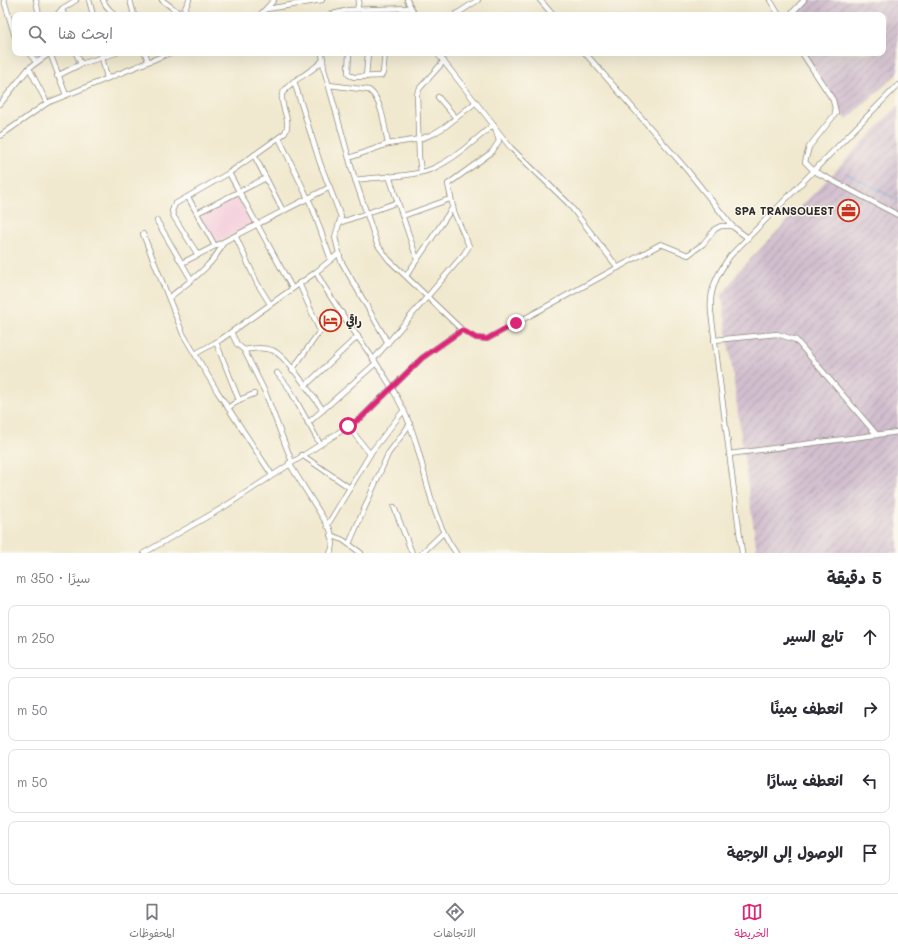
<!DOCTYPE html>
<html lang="ar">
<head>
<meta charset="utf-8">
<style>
  :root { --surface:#fff; --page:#f2f2f3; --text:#2b2b33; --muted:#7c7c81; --line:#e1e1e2; --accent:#db2777 }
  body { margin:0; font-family:Mali,"Playpen Sans Arabic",sans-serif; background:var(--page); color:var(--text); direction:rtl }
  .stop { position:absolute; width:12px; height:12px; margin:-9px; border:3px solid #db2777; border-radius:50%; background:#fff }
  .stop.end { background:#db2777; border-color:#fff; box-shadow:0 1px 4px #0008 }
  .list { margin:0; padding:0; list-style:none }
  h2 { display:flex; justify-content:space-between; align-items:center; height:52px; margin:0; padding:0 16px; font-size:17px }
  h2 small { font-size:13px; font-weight:400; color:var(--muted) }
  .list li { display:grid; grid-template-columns:26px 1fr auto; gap:12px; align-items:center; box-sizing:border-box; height:64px; margin:0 8px 8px; padding:0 8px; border:1px solid var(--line); border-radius:8px }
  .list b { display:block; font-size:15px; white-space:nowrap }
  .list em { font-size:13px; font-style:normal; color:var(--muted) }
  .icon { flex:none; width:22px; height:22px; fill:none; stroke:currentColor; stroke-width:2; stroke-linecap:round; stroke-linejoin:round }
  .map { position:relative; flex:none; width:898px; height:553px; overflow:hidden; direction:ltr }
  .search { position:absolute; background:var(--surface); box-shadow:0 4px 16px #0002; left:12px; right:12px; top:12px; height:44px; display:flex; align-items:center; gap:10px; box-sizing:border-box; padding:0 14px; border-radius:8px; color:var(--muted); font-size:15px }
  .sheet { height:340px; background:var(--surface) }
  nav { display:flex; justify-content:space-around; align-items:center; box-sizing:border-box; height:56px; border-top:1px solid var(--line); background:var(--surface); font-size:11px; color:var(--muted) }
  nav a { display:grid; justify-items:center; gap:2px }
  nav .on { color:var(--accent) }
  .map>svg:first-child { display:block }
</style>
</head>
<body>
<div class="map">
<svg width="898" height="553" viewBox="0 0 898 553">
  <defs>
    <pattern id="industrial-furrows" width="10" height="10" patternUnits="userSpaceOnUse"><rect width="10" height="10" fill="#d0bdcd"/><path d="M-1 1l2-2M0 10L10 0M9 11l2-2" fill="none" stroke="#a99aa7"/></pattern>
  </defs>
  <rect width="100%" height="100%" fill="#fbf7ec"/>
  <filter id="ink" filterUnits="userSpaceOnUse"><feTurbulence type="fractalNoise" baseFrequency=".025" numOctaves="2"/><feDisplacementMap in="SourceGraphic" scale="8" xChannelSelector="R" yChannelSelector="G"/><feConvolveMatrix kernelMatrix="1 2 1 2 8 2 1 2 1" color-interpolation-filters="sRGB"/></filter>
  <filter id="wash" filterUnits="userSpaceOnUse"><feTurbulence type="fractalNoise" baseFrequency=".012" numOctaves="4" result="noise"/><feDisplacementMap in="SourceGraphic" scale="16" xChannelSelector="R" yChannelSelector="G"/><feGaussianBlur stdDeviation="0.9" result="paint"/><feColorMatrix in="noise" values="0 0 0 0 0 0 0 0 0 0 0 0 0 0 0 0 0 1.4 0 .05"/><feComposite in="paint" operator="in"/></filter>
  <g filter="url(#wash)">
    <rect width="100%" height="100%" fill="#f1e9cf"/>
    <!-- built -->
    <polygon fill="#f4cfdd" points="236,196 253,224 216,243 199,214"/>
    <!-- industrial -->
    <g fill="url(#industrial-furrows)">
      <polygon points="805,0 898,0 898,73 846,120 805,53 883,53 883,15 791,15"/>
      <polygon points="898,106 898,553 757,553 722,295 740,270"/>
    </g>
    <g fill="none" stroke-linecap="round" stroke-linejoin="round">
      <!-- stream -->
      <polyline stroke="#55a3ce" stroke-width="1" points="846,173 898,200"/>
    </g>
  </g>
  <g filter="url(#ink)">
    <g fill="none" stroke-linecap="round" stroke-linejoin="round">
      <defs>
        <g id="minor">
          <polyline points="4,0 15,37"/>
          <polyline points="36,0 39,15"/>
          <polyline points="89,0 93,15"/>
          <path d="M103 0C106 8 111 10 114 15"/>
          <polyline points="130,0 134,15"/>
          <polyline points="162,0 182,15"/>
          <polyline points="407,0 415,15"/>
          <polyline points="540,0 553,15"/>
          <polyline points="770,0 779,15"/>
          <polyline points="62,9 64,15"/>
          <polyline points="267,9 322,0"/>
          <polyline points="357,10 359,0"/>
          <polyline points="57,15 62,9 76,0"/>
          <polyline points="182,15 189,0"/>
          <polyline points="260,15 274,0"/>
          <polyline points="329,15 349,10 411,8"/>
          <polyline points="455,15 478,0"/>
          <polyline points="790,15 804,0"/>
          <polyline points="29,53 36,62"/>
          <polyline points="50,53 66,95"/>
          <polyline points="76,53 81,64"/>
          <polyline points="101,53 107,78"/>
          <polyline points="145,53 148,61"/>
          <polyline points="322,53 324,69 353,173 377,244 389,260 462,330 476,338 487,339 661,244 688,255 703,244 715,229 721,226 732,226 748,238"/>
          <polyline points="349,53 348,72 349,75 354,77 381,76 383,73 385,53"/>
          <polyline points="585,53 687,170 732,226"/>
          <polyline points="802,53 833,100 836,113 809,147 805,162 814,171 898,215"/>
          <polyline points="29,68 47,103"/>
          <polyline points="57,76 81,64 116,53"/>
          <polyline points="366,77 368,53"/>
          <polyline points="294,81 320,163 341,217 335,237 341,261 388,343"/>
          <path d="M329 85 369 90C382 99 385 129 388 144"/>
          <polyline points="438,97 456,118"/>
          <polyline points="0,104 29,68 50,53"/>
          <polyline points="0,136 47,103 170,53"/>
          <polyline points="279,138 313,209 331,260"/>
          <polyline points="254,155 283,211"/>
          <polyline points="349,158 388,144 420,139 433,134 446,126 476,102"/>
          <polyline points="421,171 419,157 417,94 420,88 444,61"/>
          <polyline points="229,173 292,288"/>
          <polyline points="389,176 417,259"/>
          <path d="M355 180C377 177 415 177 434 168 456 158 475 140 493 125L511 148 568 203 618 268"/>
          <polyline points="188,197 215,246"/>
          <polyline points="197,213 266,178"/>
          <polyline points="403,216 450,199"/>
          <polyline points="157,221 191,279"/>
          <polyline points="339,223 398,202"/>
          <polyline points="143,234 183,334 217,391 272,475"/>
          <polyline points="236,237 257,283 270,304"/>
          <path d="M198 255 174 217 172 211 175 204 229 173 285 133C292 119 280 108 282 94 292 78 311 74 323 60"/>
          <polyline points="182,263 330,187"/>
          <path d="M316 272C342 321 381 362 404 411 426 457 426 512 456 553"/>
          <polyline points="406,276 453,207"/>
          <polyline points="299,283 320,331"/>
          <path d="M169 298C188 282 213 267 223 243"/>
          <polyline points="231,332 237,344 244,350 265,392 292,462"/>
          <polyline points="714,340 777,334 796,340 877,435"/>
          <polyline points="216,342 239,400"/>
          <path d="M244 350C253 348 263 347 272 350 287 356 313 397 323 410"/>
          <polyline points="195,354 220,340 316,272 338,254"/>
          <polyline points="373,360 464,254 469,246 454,212 448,184 492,152 499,141 495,127 437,53"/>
          <polyline points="292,370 320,331 342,313"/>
          <polyline points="277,373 289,388 320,444"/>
          <polyline points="305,386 358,336"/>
          <polyline points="228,408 239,400 254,394"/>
          <polyline points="308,423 376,363"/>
          <polyline points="348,426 370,454"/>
          <polyline points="729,454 898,432"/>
          <polyline points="302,455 350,488"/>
          <path d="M289 463 330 529C332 537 335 546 330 553"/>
          <polyline points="394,507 412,553"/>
          <polyline points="327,526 372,451 404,410"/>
          <polyline points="331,535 343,540 361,553"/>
          <polyline points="349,544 388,454 410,424"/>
          <polyline points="144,553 224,507 361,418 422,358 462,330"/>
          <polyline points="422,553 443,533"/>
          <path d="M742 553 711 312C709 289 717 275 730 256L898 85"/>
        </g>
      </defs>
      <!-- minor casing -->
      <use href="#minor" stroke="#8e8a7d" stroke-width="6"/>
      <!-- minor -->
      <use href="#minor" stroke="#fff" stroke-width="4.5"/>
    </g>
  </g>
  <g fill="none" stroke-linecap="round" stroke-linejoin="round" filter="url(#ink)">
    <!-- route -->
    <polyline stroke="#db2777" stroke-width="5" points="348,426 361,418 422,358 462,330 476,338 487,339 516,323"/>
  </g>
  <!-- icons -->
  <defs>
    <symbol id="office-ring" viewBox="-11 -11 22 22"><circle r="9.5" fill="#fbf7ec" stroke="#c8321e" stroke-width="1.5"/><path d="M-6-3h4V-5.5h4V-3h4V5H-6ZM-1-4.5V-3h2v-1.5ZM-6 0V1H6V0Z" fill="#c8321e"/></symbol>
    <symbol id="hotel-ring" viewBox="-11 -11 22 22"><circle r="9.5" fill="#fbf7ec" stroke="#c8321e" stroke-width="1.5"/><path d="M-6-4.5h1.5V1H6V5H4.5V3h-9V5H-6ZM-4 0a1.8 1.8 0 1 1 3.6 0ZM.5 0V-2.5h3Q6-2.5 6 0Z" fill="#c8321e"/></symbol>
  </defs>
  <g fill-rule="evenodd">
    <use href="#office-ring" x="836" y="198" width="25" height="25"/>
    <use href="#hotel-ring" x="318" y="308" width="25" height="25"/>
  </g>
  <g text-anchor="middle" stroke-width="3" stroke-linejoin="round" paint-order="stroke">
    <!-- poi labels -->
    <g font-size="11" font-weight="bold" fill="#2b2b2b" stroke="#fbf7ec" text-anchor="end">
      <text x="834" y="215">SPA TRANSOUEST</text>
      <text x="346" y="325" text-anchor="start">راقي</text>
    </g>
  </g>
</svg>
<div class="stop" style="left:348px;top:426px"></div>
<div class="stop end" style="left:516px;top:323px"></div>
<div class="search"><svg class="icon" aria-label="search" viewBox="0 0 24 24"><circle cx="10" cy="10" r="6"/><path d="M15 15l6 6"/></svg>ابحث هنا</div>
</div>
<section class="sheet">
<h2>5 دقيقة<small>سيرًا · 350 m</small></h2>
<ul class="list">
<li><svg class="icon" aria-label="ahead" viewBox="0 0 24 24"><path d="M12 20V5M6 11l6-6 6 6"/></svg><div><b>تابع السير</b></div><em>250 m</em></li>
<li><svg class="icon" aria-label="right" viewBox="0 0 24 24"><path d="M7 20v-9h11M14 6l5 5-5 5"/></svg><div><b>انعطف يمينًا</b></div><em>50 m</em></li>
<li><svg class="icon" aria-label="left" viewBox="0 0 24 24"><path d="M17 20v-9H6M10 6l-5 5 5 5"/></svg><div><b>انعطف يسارًا</b></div><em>50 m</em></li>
<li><svg class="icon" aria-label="arrive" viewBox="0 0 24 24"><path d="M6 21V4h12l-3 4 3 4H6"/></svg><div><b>الوصول إلى الوجهة</b></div></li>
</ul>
</section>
<nav>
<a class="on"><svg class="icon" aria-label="map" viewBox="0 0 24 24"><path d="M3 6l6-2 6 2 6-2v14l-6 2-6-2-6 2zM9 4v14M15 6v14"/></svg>الخريطة</a>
<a><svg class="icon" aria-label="directions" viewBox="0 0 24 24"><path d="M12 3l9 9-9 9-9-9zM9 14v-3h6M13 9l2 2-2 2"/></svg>الاتجاهات</a>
<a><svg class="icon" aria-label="saved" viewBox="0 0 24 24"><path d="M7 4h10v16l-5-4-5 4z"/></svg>المحفوظات</a>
</nav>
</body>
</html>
